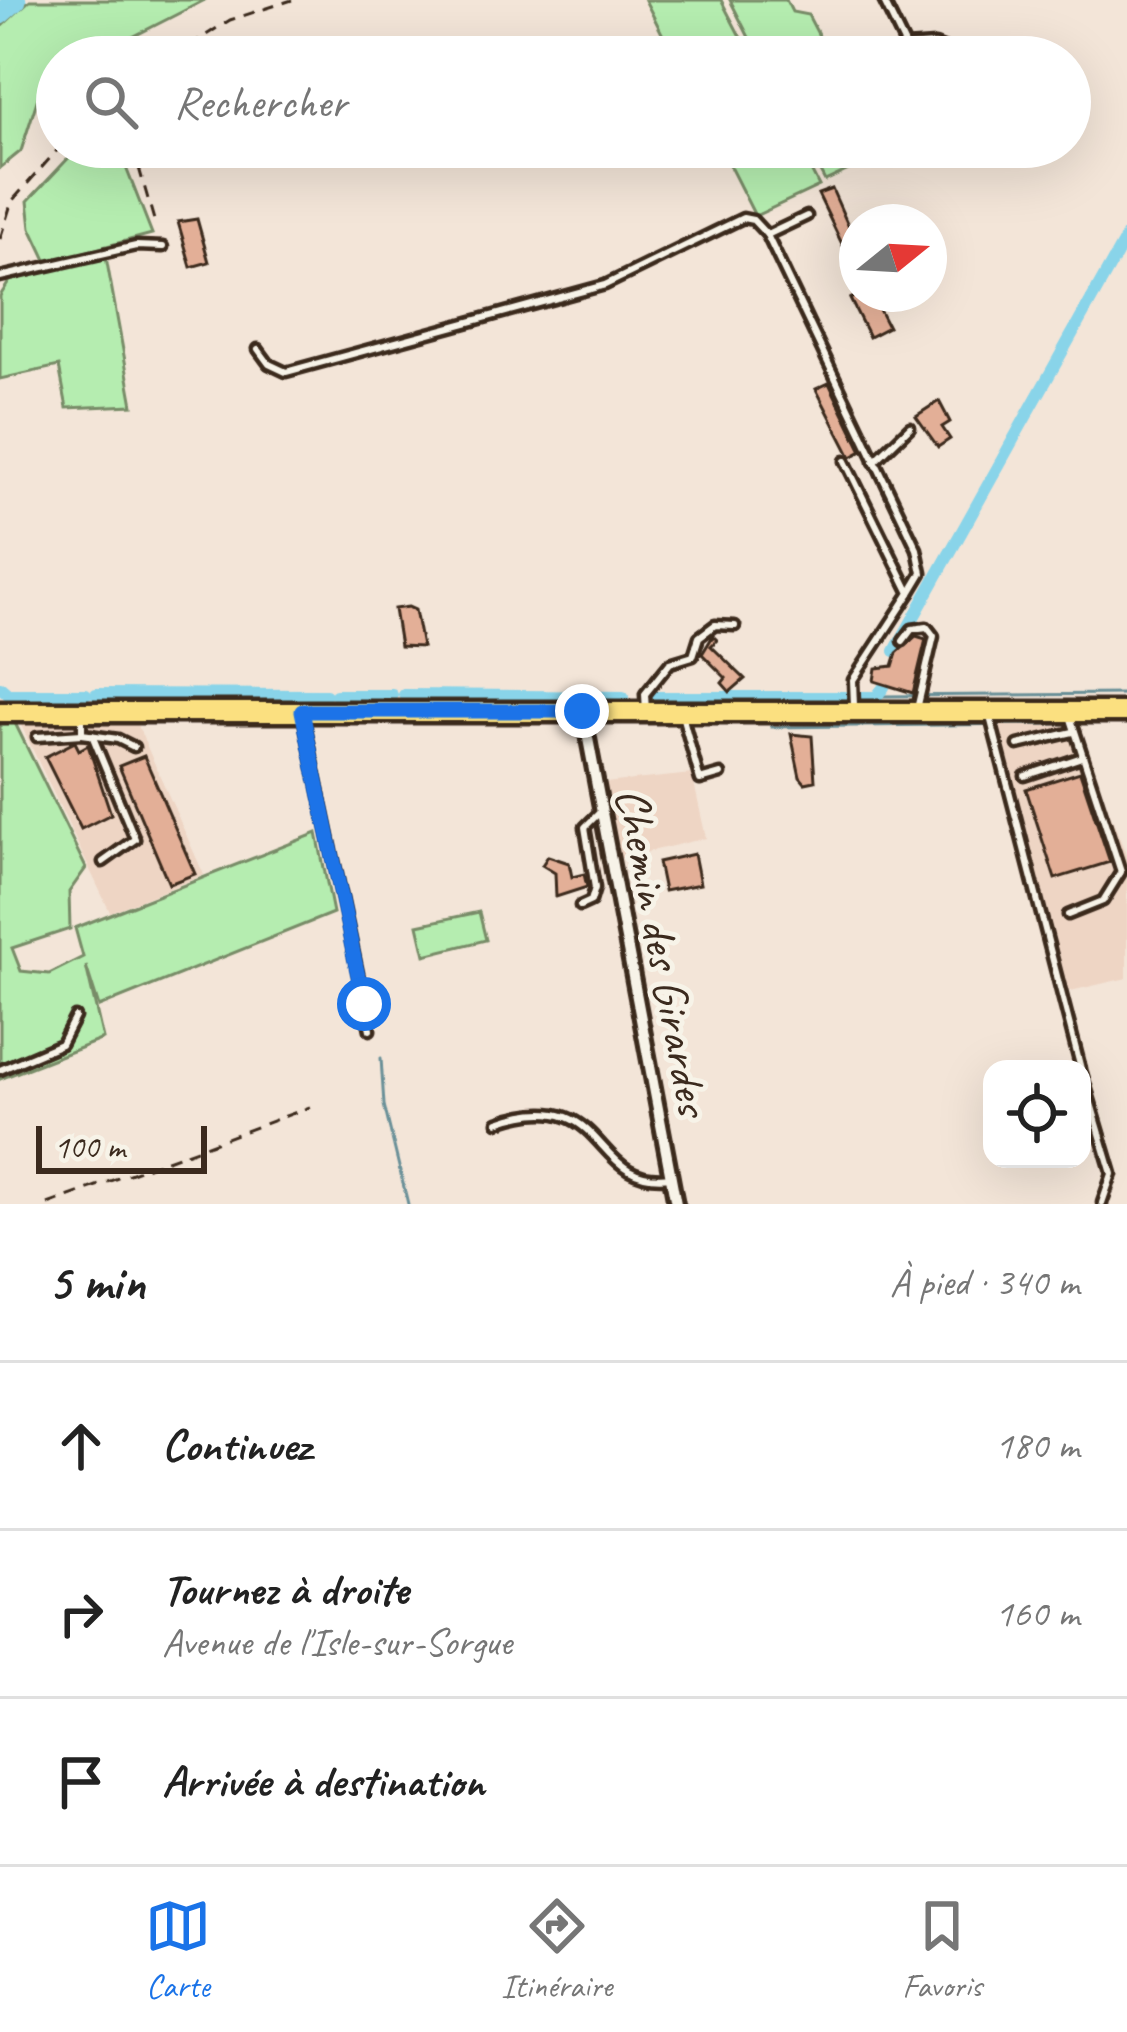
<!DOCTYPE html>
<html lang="fr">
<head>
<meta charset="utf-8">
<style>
  :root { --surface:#fff; --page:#f2f2f2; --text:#222; --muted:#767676; --line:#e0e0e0; --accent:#1a73e8 }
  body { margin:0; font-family:Caveat,sans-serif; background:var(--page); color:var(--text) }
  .controls { position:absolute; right:36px; bottom:36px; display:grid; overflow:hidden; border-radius:24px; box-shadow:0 12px 48px #0002 }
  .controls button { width:108px; height:108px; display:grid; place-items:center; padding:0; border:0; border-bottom:3px solid var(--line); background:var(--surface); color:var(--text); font:60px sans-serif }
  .compass { position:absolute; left:839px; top:204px; width:108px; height:108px; border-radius:50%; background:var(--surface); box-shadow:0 12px 48px #0002; rotate:72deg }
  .scale { position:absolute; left:36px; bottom:30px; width:171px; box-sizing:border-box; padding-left:12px; border:6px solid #3b2a1e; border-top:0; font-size:33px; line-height:42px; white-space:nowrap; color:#3b2a1e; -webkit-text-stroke:9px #f7f3e8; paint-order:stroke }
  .stop { position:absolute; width:36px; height:36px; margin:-27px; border:9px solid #1a73e8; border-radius:50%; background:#fff }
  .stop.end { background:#1a73e8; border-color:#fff; box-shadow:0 3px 12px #0008 }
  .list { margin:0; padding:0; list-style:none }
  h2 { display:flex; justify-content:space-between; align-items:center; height:156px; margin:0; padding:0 48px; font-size:51px }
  h2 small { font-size:39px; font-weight:400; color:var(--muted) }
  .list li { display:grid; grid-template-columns:78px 1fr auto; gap:36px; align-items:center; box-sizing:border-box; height:168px; padding:0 48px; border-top:3px solid var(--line) }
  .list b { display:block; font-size:45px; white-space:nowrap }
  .list p { margin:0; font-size:39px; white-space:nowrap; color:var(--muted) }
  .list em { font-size:39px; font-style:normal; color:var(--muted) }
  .icon { flex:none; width:66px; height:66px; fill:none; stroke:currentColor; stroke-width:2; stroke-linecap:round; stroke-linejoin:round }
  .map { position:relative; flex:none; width:1127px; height:1204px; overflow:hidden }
  .search { position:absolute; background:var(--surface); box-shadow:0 12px 48px #0002; left:36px; right:36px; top:36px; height:132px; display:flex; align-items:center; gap:30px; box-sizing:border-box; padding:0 42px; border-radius:66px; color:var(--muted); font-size:45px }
  .sheet { height:660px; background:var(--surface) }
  nav { display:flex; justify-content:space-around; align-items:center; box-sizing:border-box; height:168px; border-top:3px solid var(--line); background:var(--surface); font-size:33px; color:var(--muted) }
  nav a { display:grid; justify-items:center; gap:6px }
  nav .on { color:var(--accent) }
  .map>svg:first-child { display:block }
</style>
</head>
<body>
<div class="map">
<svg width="1127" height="1204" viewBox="0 0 1127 1204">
  <rect width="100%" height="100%" fill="#f3e5d8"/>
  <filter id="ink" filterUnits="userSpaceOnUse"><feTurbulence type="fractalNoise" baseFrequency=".00833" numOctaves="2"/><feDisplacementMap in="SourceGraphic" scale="24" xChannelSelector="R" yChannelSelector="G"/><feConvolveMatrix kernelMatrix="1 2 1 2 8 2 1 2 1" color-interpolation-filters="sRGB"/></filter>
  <g filter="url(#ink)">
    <!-- built -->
    <g fill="#eed5c4">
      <polygon points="136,722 204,875 110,912 21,725"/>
      <polygon points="996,722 1075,724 1127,857 1127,978 1066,992"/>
      <polygon points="692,774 706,838 618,859 605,783"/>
    </g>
    <!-- green -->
    <g fill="#b5edb0" stroke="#788c67" stroke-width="3">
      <polygon points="30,0 205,0 93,57 57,57 57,79 41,88 21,151 0,168 0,28"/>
      <polygon points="645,0 721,0 751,57 674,57"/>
      <polygon points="730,0 786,0 792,12 808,15 830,57 759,57"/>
      <polygon points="79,147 118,147 152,234 47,262 31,228 28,201"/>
      <polygon points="720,147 799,147 819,186 755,216"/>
      <polygon points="807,147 876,147 880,155 825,181"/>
      <polygon points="106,257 133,405 67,408 59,366 0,379 0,296 11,279"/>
      <polygon points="0,720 14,721 86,868 69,892 70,929 12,948 21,971 49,974 83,957 75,928 317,833 333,913 99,1007 86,966 103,1039 0,1079"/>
      <polygon points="479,912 486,940 425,955 418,925"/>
    </g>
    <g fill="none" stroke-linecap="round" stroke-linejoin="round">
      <!-- stream -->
      <g stroke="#6a9098" stroke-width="3">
        <polyline points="878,696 1127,694"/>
        <polyline points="771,727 1127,723"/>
        <polyline points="381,1058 384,1105 408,1204"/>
      </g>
      <!-- canal -->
      <g stroke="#89d4e9" stroke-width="12">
        <polyline points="895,651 1127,236"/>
        <polyline points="0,687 8,694 86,694"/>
        <polyline points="96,694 326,695"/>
        <polyline points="336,695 392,695"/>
        <polyline points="404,695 623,697"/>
        <polyline points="654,697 844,697"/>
        <polyline points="857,697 876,697 884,687"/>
      </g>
      <!-- river -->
      <polyline stroke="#89d4e9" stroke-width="21" points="0,14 16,0"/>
    </g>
    <!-- building -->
    <g fill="#e3af97" stroke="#3b2a1e" stroke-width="3">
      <polygon points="832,189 855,241 843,246 818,194"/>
      <polygon points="197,219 209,262 191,267 178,222"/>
      <polygon points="860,294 871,294 888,327 869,337 850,299"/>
      <polygon points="829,383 862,451 851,457 816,389"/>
      <polygon points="939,401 950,422 942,427 950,439 938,447 916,416"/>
      <polygon points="408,607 415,610 422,647 400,646 394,609"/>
      <polygon points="713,636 717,640 711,646 745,679 730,692 722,683 726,678 702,654"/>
      <polygon points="916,636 926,639 913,693 874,681 876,668 893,666 897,653"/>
      <polygon points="791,734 812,736 815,781 805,783 800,777"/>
      <polygon points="75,742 79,750 88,745 111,814 81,829 45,757"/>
      <polygon points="144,756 195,874 169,884 119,766"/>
      <polygon points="1080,772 1110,862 1055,879 1026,789"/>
      <polygon points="694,854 700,884 664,891 658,862"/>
      <polygon points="548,856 569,863 572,877 584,874 587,887 556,897 555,873 542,865"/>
    </g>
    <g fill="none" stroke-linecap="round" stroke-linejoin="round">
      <defs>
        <g id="service">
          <polyline points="883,0 906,47 935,45 965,57"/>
          <polyline points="767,235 917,549 922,573 910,593"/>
          <polyline points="0,277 136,246 163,247"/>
          <polyline points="258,349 269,364 286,372 605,285 743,218 753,220 767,235 807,216"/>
          <polyline points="845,461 910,593 853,680 854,706"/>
          <polyline points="874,462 910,427"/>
          <polyline points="903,641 912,629 927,627 934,636 917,709"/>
          <polyline points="646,711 645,694 670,663 693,656 699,637 715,625 735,626"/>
          <polyline points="989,713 1081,1069"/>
          <polyline points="82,715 82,734 118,739 134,747"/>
          <polyline points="303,715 370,1030"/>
          <polyline points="682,715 700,780 721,774"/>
          <polyline points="92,735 135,839 103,862"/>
          <polyline points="37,737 82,734"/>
          <polyline points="1018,745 1073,732"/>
          <polyline points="1025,776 1082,757"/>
          <polyline points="580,906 591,901 595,888 585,827 601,811"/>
          <polyline points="1068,915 1103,901 1121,872 1070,716"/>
          <polyline points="0,1070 61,1044 75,1017"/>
          <polyline points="1082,1073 1112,1174 1102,1203"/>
          <path d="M498 1122C611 1082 588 1188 671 1177"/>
        </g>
        <polyline id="minor" points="583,712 676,1204"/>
        <polyline id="primary" points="0,712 1127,712"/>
      </defs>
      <!-- service casing -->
      <use href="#service" stroke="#3b2a1e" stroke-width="15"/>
      <!-- minor casing -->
      <use href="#minor" stroke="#3b2a1e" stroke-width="20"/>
      <!-- primary casing -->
      <use href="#primary" stroke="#3b2a1e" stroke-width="27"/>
      <!-- path -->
      <g stroke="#3b2a1e" stroke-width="3" stroke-dasharray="12 9" stroke-linecap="butt">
        <polyline points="171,57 230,20 292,0"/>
        <polyline points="133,147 154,220"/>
        <polyline points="0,239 12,201 60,147"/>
        <polyline points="48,1204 310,1107"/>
      </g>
      <!-- service -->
      <use href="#service" stroke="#f7f3e8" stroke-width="6"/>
      <!-- minor -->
      <use href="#minor" stroke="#f7f3e8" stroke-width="10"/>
      <!-- primary -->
      <use href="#primary" stroke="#fbe080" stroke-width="18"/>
    </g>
  </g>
  <g fill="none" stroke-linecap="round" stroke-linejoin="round" filter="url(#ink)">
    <!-- route -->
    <polyline stroke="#1a73e8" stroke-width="15" points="364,1004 302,711 582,711"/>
  </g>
  <g text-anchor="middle" stroke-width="10" stroke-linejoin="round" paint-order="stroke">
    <!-- street labels -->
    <g font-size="48" fill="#3b2a1e" stroke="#f7f3e8">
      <text transform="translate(664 951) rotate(79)" y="17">Chemin des Girardes</text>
    </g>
  </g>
</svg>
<div class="controls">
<button><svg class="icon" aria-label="locate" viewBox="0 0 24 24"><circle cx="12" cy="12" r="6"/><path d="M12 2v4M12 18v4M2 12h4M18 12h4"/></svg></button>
</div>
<svg class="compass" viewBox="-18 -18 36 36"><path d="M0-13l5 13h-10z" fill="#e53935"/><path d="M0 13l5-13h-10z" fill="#767676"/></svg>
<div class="scale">100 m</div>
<div class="stop" style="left:364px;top:1004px"></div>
<div class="stop end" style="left:582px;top:711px"></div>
<div class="search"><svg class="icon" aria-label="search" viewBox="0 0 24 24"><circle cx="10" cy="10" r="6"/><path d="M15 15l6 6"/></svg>Rechercher</div>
</div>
<section class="sheet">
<h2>5 min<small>À pied · 340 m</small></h2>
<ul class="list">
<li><svg class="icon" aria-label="ahead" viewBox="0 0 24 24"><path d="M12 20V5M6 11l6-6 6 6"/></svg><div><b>Continuez</b></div><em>180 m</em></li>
<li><svg class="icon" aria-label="right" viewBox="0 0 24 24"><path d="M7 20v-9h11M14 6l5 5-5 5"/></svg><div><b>Tournez à droite</b><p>Avenue de l'Isle-sur-Sorgue</p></div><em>160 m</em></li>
<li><svg class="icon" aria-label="arrive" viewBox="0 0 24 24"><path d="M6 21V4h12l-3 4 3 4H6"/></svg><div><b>Arrivée à destination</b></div></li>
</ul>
</section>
<nav>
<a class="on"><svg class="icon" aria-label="map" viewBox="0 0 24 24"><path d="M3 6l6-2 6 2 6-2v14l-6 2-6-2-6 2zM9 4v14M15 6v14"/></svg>Carte</a>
<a><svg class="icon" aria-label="directions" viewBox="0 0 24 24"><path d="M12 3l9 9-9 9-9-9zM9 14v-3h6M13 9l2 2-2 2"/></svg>Itinéraire</a>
<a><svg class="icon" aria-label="saved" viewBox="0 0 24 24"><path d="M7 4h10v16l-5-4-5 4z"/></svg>Favoris</a>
</nav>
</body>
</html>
